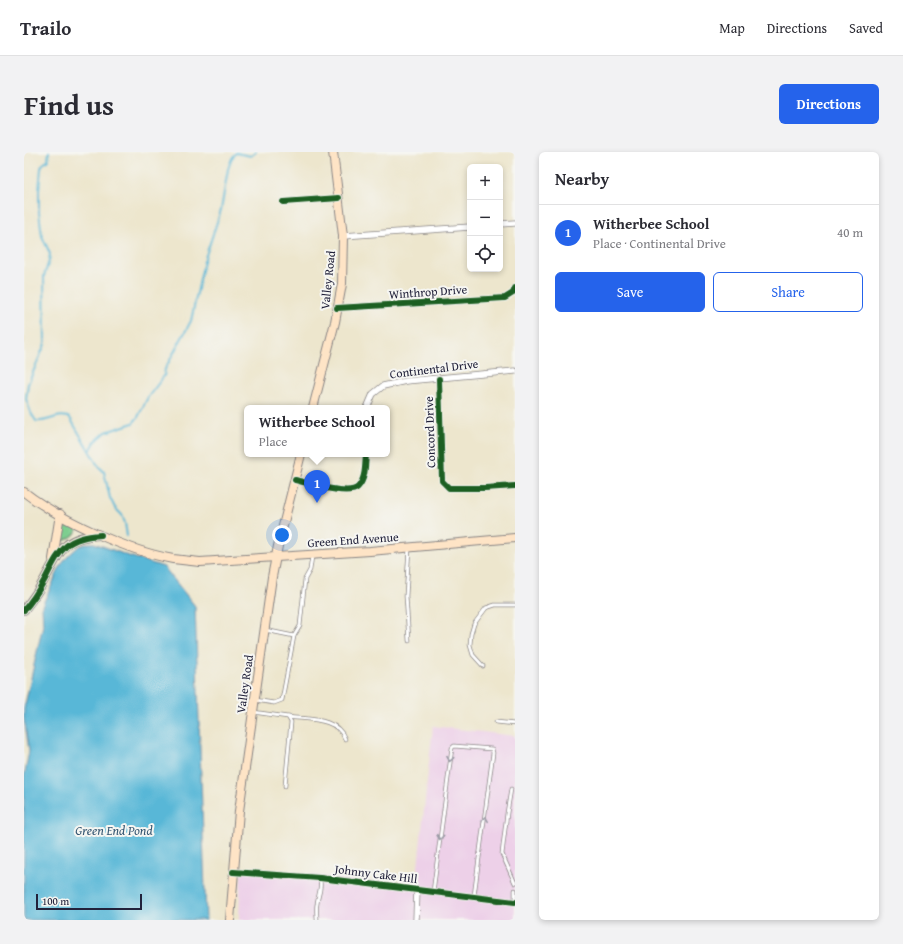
<!DOCTYPE html>
<html lang="en">
<head>
<meta charset="utf-8">
<style>
  :root { --surface:#fff; --page:#f2f2f3; --text:#2b2b33; --muted:#7c7c81; --line:#e1e1e2; --accent:#2563eb }
  body { margin:0; font-family:"Gentium Book Plus",serif; background:var(--page); color:var(--text) }
  .controls { position:absolute; right:12px; top:12px; display:grid; overflow:hidden; border-radius:6px; box-shadow:0 2px 6px #0003 }
  .controls button { width:36px; height:36px; display:grid; place-items:center; padding:0; border:0; border-bottom:1px solid var(--line); background:var(--surface); color:var(--text); font:20px sans-serif }
  .scale { position:absolute; left:12px; bottom:10px; width:106px; box-sizing:border-box; padding-left:4px; border:2px solid #22223b; border-top:0; font-size:11px; line-height:14px; white-space:nowrap; color:#22223b; -webkit-text-stroke:3px #f6f6f2; paint-order:stroke }
  .you { position:absolute; left:258px; top:383px; width:14px; height:14px; margin:-10px; border:3px solid #fff; border-radius:50%; background:#1a73e8; box-shadow:0 0 0 6px #1a73e833 }
  .badge { display:grid; place-items:center; width:26px; height:26px; border-radius:50%; background:var(--accent); color:#fff; font-size:13px; font-weight:700 }
  .pin { position:absolute; translate:-50% -33px; filter:drop-shadow(0 1px 2px #0008) }
  .pin::after { content:''; position:absolute; top:21px; width:14px; height:12px; background:inherit; clip-path:polygon(0 0,100% 0,50% 100%) }
  .popup { position:absolute; left:220px; top:253px; width:146px; height:52px; box-sizing:border-box; display:grid; place-content:center; border-radius:6px; background:var(--surface); filter:drop-shadow(0 1px 3px #0005); font-size:13px; white-space:nowrap; color:var(--muted) }
  .popup b { font-size:15px; color:var(--text) }
  .popup::after { content:''; position:absolute; left:50%; top:100%; margin-left:-8px; border:8px solid transparent; border-top-color:var(--surface) }
  .list { margin:0; padding:0; list-style:none }
  h2 { display:flex; justify-content:space-between; align-items:center; height:52px; margin:0; padding:0 16px; font-size:17px }
  h2 small { font-size:13px; font-weight:400; color:var(--muted) }
  .list li { display:grid; grid-template-columns:26px 1fr auto; gap:12px; align-items:center; box-sizing:border-box; height:56px; padding:0 16px; border-top:1px solid var(--line) }
  .list b { display:block; font-size:15px; white-space:nowrap }
  .list p { margin:0; font-size:13px; white-space:nowrap; color:var(--muted) }
  .list em { font-size:13px; font-style:normal; color:var(--muted) }
  .actions { display:flex; gap:8px; padding:12px 16px }
  .actions a { flex:1; padding:9px 0; border:1px solid var(--accent); border-radius:6px; text-align:center; font-size:14px; color:var(--accent) }
  .actions .main { background:var(--accent); color:#fff }
  .icon { flex:none; width:22px; height:22px; fill:none; stroke:currentColor; stroke-width:2; stroke-linecap:round; stroke-linejoin:round }
  .map { position:relative; flex:none; width:491px; height:768px; overflow:hidden; border-radius:6px }
  header { display:flex; align-items:center; gap:24px; box-sizing:border-box; height:56px; padding:0 20px; background:var(--surface); border-bottom:1px solid var(--line) }
  header strong { font-size:19px }
  nav { display:flex; gap:22px; margin-inline-start:auto; font-size:14px }
  .intro { display:flex; align-items:center; justify-content:space-between; box-sizing:border-box; height:96px; padding:0 24px }
  h1 { margin:0; font-size:28px }
  .button { padding:10px 18px; border-radius:6px; background:var(--accent); color:#fff; font-size:14px; font-weight:700 }
  main { display:flex; gap:24px; padding:0 24px }
  aside { flex:1; background:var(--surface); border-radius:6px; box-shadow:0 2px 6px #0003 }
  .map>svg:first-child { display:block }
</style>
</head>
<body>
<header>
<strong>Trailo</strong>
<nav><a>Map</a><a>Directions</a><a>Saved</a></nav>
</header>
<div class="intro"><h1>Find us</h1><a class="button">Directions</a></div>
<main>
<div class="map">
<svg width="491" height="768" viewBox="0 0 491 768">
  <rect width="100%" height="100%" fill="#f6f6f2"/>
  <filter id="ink" filterUnits="userSpaceOnUse"><feTurbulence type="fractalNoise" baseFrequency=".025" numOctaves="2"/><feDisplacementMap in="SourceGraphic" scale="8" xChannelSelector="R" yChannelSelector="G"/><feConvolveMatrix kernelMatrix="1 2 1 2 8 2 1 2 1" color-interpolation-filters="sRGB"/></filter>
  <filter id="wash" filterUnits="userSpaceOnUse"><feTurbulence type="fractalNoise" baseFrequency=".012" numOctaves="4" result="noise"/><feDisplacementMap in="SourceGraphic" scale="16" xChannelSelector="R" yChannelSelector="G"/><feGaussianBlur stdDeviation="0.9" result="paint"/><feColorMatrix in="noise" values="0 0 0 0 0 0 0 0 0 0 0 0 0 0 0 0 0 1.4 0 .05"/><feComposite in="paint" operator="in"/></filter>
  <g filter="url(#wash)">
    <rect width="100%" height="100%" fill="#ede6cd"/>
    <!-- built -->
    <polygon fill="#edd0e8" points="409,574 491,584 491,768 215,768 217,716 392,733"/>
    <!-- green -->
    <path fill="#7dce8f" stroke="#507865" d="M39 368 53 377C53 384 42 389 35 390Z"/>
    <!-- water -->
    <polygon fill="#59b7d7" stroke="#3e6c89" points="65,391 70,391 105,404 140,415 171,454 182,768 0,768 0,626 5,599 0,566 0,557 19,473 18,454 37,413 44,404 55,394"/>
    <g fill="none" stroke-linecap="round" stroke-linejoin="round">
      <!-- stream -->
      <g stroke="#59b7d7" stroke-width="2">
        <path d="M25 0 24 8 18 13 17 16 15 38V60L18 84 26 102 25 109 20 124 21 192 4 232 2 247 7 261 12 269C23 271 36 260 46 266L73 312 80 320 86 346 91 356 98 363 101 371 103 384"/>
        <polyline points="66,299 71,290 82,280 109,271 114,265 124,245 140,224 141,217 167,169 180,109 197,58 204,17 208,6 212,1 227,4 232,0"/>
      </g>
    </g>
  </g>
  <g filter="url(#ink)">
    <g fill="none" stroke-linecap="round" stroke-linejoin="round">
      <defs>
        <g id="lane">
          <polyline points="385,396 382,444 385,489"/>
          <polyline points="241,478 270,484"/>
          <polyline points="459,514 449,503 446,493 447,482 450,472 462,456 471,453 491,453"/>
          <polyline points="231,548 250,551 258,548 270,484 276,474 281,427 286,418 288,404"/>
          <polyline points="229,560 264,565 267,570 261,634"/>
          <path d="M264 565C284 568 313 565 321 587"/>
          <polyline points="472,570 491,572"/>
          <polyline points="487,637 483,661 478,702 491,731"/>
          <polyline points="409,740 428,596 430,594 468,597 469,601 450,744"/>
          <polyline points="491,749 491,738"/>
          <path d="M293 768C293 763 292 757 293 752 294 742 298 738 296 727"/>
        </g>
        <g id="street">
          <polyline points="259,50 315,46"/>
          <polyline points="476,72 491,71"/>
          <polyline points="319,84 446,75"/>
          <polyline points="313,156 481,146 489,141 491,136"/>
          <polyline points="415,227 418,329 425,336 461,336 491,334"/>
          <polyline points="343,256 349,242 359,234 382,229 491,219"/>
          <path d="M271 328C284 331 325 345 334 335 342 327 341 312 342 302"/>
          <polyline points="209,720 296,726 491,750"/>
          <polyline points="392,768 393,738"/>
        </g>
        <g id="secondary">
          <polyline points="289,256 311,170 318,132 319,84 309,0"/>
          <path d="M0 340C36 368 104 399 149 407 158 408 167 409 176 410L346 399 491 386"/>
          <polyline points="29,407 36,362"/>
          <path d="M0 458C7 449 14 440 19 430 36 401 37 385 75 383"/>
          <polyline points="206,768 215,659 248,425 254,394 277,302"/>
        </g>
      </defs>
      <!-- lane casing -->
      <use href="#lane" stroke="#888484" stroke-width="4.5"/>
      <!-- street casing -->
      <use href="#street" stroke="#888484" stroke-width="7"/>
      <!-- secondary casing -->
      <use href="#secondary" stroke="#888484" stroke-width="10"/>
      <!-- lane -->
      <use href="#lane" stroke="#fff" stroke-width="3"/>
      <!-- street -->
      <use href="#street" stroke="#fff" stroke-width="5.5"/>
      <!-- secondary -->
      <use href="#secondary" stroke="#fee4c6" stroke-width="8"/>
      <defs>
        <g id="cycleway">
          <polyline points="259,50 315,46"/>
          <polyline points="313,156 481,146 489,141 491,136"/>
          <polyline points="415,227 418,329 425,336 461,336 491,334"/>
          <path d="M271 328C284 331 325 345 334 335 342 327 341 312 342 302"/>
          <path d="M0 458C8 449 15 438 21 427 36 398 41 385 77 383"/>
          <polyline points="209,720 296,726 491,750"/>
        </g>
      </defs>
      <!-- cycleway casing -->
      <use href="#cycleway" stroke="#f6f6f2" stroke-width="8"/>
      <!-- cycleway -->
      <use href="#cycleway" stroke="#1b5e20" stroke-width="6"/>
    </g>
    <!-- one-way arrows -->
    <defs><path id="oneway-chevron" d="M-2-3.5L2.5 0L-2 3.5" fill="none" stroke-width="1.6" stroke-linecap="round" stroke-linejoin="round"/></defs>
    <g stroke="#9c9ca7">
      <use href="#oneway-chevron" transform="translate(426 607) rotate(99)"/>
      <use href="#oneway-chevron" transform="translate(461 667) rotate(-83)"/>
      <use href="#oneway-chevron" transform="translate(416 685) rotate(97)"/>
    </g>
  </g>
  <g text-anchor="middle" stroke-width="4" stroke-linejoin="round" paint-order="stroke">
    <!-- street labels -->
    <g font-size="12" fill="#22223b" stroke="#f6f6f2">
      <text transform="translate(304 128) rotate(-84)" y="4">Valley Road</text>
      <text transform="translate(404 140) rotate(-4)" y="4">Winthrop Drive</text>
      <text transform="translate(410 217) rotate(-7)" y="4">Continental Drive</text>
      <text transform="translate(406 280) rotate(-92)" y="4">Concord Drive</text>
      <text transform="translate(329 388) rotate(-4)" y="4">Green End Avenue</text>
      <text transform="translate(221 532) rotate(-82)" y="4">Valley Road</text>
      <text transform="translate(352 722) rotate(7)" y="4">Johnny Cake Hill</text>
    </g>
    <!-- water labels -->
    <g font-size="13" font-style="italic" fill="#355672" stroke="#f6f6f2">
      <text x="90" y="683">Green End Pond</text>
    </g>
  </g>
</svg>
<div class="controls">
<button>+</button>
<button>−</button>
<button><svg class="icon" aria-label="locate" viewBox="0 0 24 24"><circle cx="12" cy="12" r="6"/><path d="M12 2v4M12 18v4M2 12h4M18 12h4"/></svg></button>
</div>
<div class="scale">100 m</div>
<div class="you"></div>
<div class="pin badge" style="left:293px;top:351px">1</div>
<div class="popup"><b>Witherbee School</b>Place</div>
</div>
<aside>
<h2>Nearby<small></small></h2>
<ul class="list">
<li><span class="badge">1</span><div><b>Witherbee School</b><p>Place · Continental Drive</p></div><em>40 m</em></li>
</ul>
<div class="actions"><a class="main">Save</a><a>Share</a></div>
</aside>
</main>
</body>
</html>
